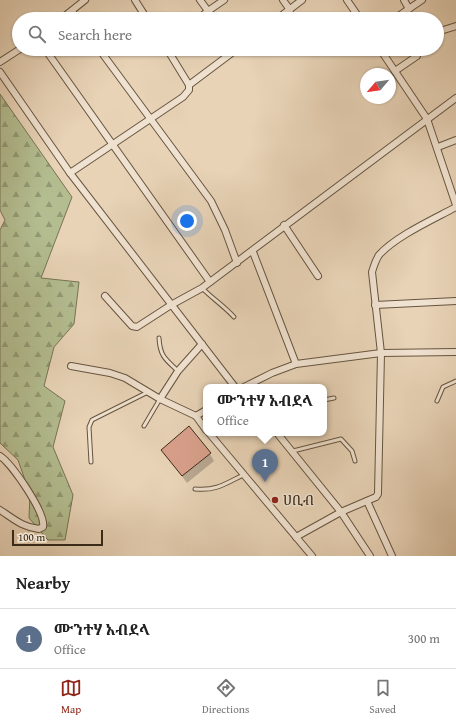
<!DOCTYPE html>
<html lang="en">
<head>
<meta charset="utf-8">
<style>
  :root { --surface:#fff; --page:#f6f6f6; --text:#222; --muted:#767676; --line:#e0e0e0; --accent:#8f2418 }
  body { margin:0; font-family:"Gentium Book Plus","Noto Serif Ethiopic",serif; background:var(--page); color:var(--text) }
  .compass { position:absolute; left:360px; top:68px; width:36px; height:36px; border-radius:50%; background:var(--surface); box-shadow:0 1px 3px #0004; rotate:241deg }
  .scale { position:absolute; left:12px; bottom:10px; width:91px; box-sizing:border-box; padding-left:4px; border:2px solid #3c2b19; border-top:0; font-size:11px; line-height:14px; white-space:nowrap; color:#3c2b19; -webkit-text-stroke:3px #f0e2d0; paint-order:stroke }
  .you { position:absolute; left:187px; top:221px; width:14px; height:14px; margin:-10px; border:3px solid #fff; border-radius:50%; background:#1a73e8; box-shadow:0 0 0 6px #1a73e833 }
  .badge { display:grid; place-items:center; width:26px; height:26px; border-radius:50%; background:var(--accent); color:#fff; font-size:13px; font-weight:700 }
  .pin { position:absolute; translate:-50% -33px; filter:drop-shadow(0 1px 2px #0008) }
  .pin::after { content:''; position:absolute; top:21px; width:14px; height:12px; background:inherit; clip-path:polygon(0 0,100% 0,50% 100%) }
  .popup { position:absolute; left:203px; top:384px; width:124px; height:52px; box-sizing:border-box; display:grid; place-content:center; border-radius:8px; background:var(--surface); filter:drop-shadow(0 1px 3px #0005); font-size:13px; white-space:nowrap; color:var(--muted) }
  .popup b { font-size:15px; color:var(--text) }
  .popup::after { content:''; position:absolute; left:50%; top:100%; margin-left:-8px; border:8px solid transparent; border-top-color:var(--surface) }
  .list { margin:0; padding:0; list-style:none }
  h2 { display:flex; justify-content:space-between; align-items:center; height:52px; margin:0; padding:0 16px; font-size:17px }
  h2 small { font-size:13px; font-weight:400; color:var(--muted) }
  .list li { display:grid; grid-template-columns:26px 1fr auto; gap:12px; align-items:center; box-sizing:border-box; height:60px; padding:0 16px; border-top:1px solid var(--line) }
  .list b { display:block; font-size:15px; white-space:nowrap }
  .list p { margin:0; font-size:13px; white-space:nowrap; color:var(--muted) }
  .list em { font-size:13px; font-style:normal; color:var(--muted) }
  .icon { flex:none; width:22px; height:22px; fill:none; stroke:currentColor; stroke-width:2; stroke-linecap:round; stroke-linejoin:round }
  .map { position:relative; flex:none; width:456px; height:556px; overflow:hidden }
  .search { position:absolute; background:var(--surface); box-shadow:0 1px 3px #0004; left:12px; right:12px; top:12px; height:44px; display:flex; align-items:center; gap:10px; box-sizing:border-box; padding:0 14px; border-radius:22px; color:var(--muted); font-size:15px }
  .sheet { height:112px; background:var(--surface) }
  nav { display:flex; justify-content:space-around; align-items:center; box-sizing:border-box; height:56px; border-top:1px solid var(--line); background:var(--surface); font-size:11px; color:var(--muted) }
  nav a { display:grid; justify-items:center; gap:2px }
  nav .on { color:var(--accent) }
  .map>svg:first-child { display:block }
</style>
</head>
<body>
<div class="map">
<svg width="456" height="556" viewBox="0 0 456 556">
  <defs>
    <pattern id="forest-firs" width="22" height="20" patternUnits="userSpaceOnUse"><rect width="22" height="20" fill="#b3bd90"/><path d="M5 1l3.5 6h-7zM16 11l3.5 6h-7z" fill="#939a75"/></pattern>
  </defs>
  <rect width="100%" height="100%" fill="#e8d3b7"/>
  <filter id="stains"><feTurbulence type="fractalNoise" baseFrequency=".005" numOctaves="4"/><feColorMatrix values="0 0 0 0 .2 0 0 0 0 .09 0 0 0 0 .02 0 0 0 .5 -.17"/></filter>
  <radialGradient id="worn" r=".72"><stop offset=".6" stop-color="#630" stop-opacity="0"/><stop offset="1" stop-color="#630" stop-opacity=".3"/></radialGradient>
  <!-- forest -->
  <polygon fill="url(#forest-firs)" stroke="#787454" points="0,94 72,197 41,278 79,282 74,324 54,347 44,386 65,401 53,447 73,495 65,540 48,540 29,518 30,494 18,460 0,443 0,230 5,220 0,210"/>
  <!-- shadow -->
  <polygon fill="#0003" points="162,450 210,454 214,461 187,483"/>
  <!-- building -->
  <polygon fill="#d9a08b" stroke="#3c2b19" points="189,426 211,453 182,476 161,450"/>
  <g fill="none" stroke-linecap="round" stroke-linejoin="round">
    <defs>
      <g id="service">
        <path d="M202 288C213 299 224 306 234 317"/>
        <path d="M159 338C160 356 165 359 178 371"/>
        <polyline points="324,400 334,398"/>
        <polyline points="437,401 443,387 456,381"/>
        <polyline points="144,426 160,399"/>
        <polyline points="293,451 341,439 352,451 355,461"/>
        <polyline points="91,462 89,427 92,420 148,392"/>
        <path d="M195 489C216 491 225 484 243 475"/>
      </g>
      <g id="minor">
        <polyline points="135,0 147,19"/>
        <polyline points="200,0 208,11 224,0"/>
        <polyline points="283,0 290,10"/>
        <polyline points="347,0 360,19"/>
        <polyline points="404,0 409,9"/>
        <polyline points="72,11 77,19"/>
        <polyline points="61,19 85,0"/>
        <polyline points="198,19 208,11"/>
        <polyline points="277,19 302,0"/>
        <polyline points="394,19 422,0"/>
        <polyline points="437,32 456,26"/>
        <polyline points="45,49 210,282"/>
        <polyline points="99,49 211,201 225,230 237,263"/>
        <polyline points="380,49 427,119 456,205"/>
        <polyline points="0,62 20,49"/>
        <polyline points="395,71 417,56 416,49"/>
        <polyline points="0,72 70,173 235,387"/>
        <polyline points="189,85 237,49"/>
        <polyline points="438,147 456,140"/>
        <polyline points="70,173 183,97 189,90 189,85 167,49"/>
        <polyline points="284,225 318,276"/>
        <polyline points="253,252 296,364"/>
        <polyline points="105,296 132,326 137,327 171,305 202,288 456,98"/>
        <polyline points="375,305 456,301"/>
        <polyline points="71,366 110,373 125,378 160,399 196,416"/>
        <polyline points="244,387 272,373 296,364 381,353 456,352"/>
        <polyline points="160,399 178,371 202,344"/>
        <polyline points="206,410 196,416 206,430"/>
        <polyline points="209,433 312,556"/>
        <polyline points="277,433 341,512 370,556"/>
        <path d="M0 456C12 464 46 513 43 527L39 529C22 527 14 519 0 510"/>
        <polyline points="367,501 392,556"/>
        <path d="M296 537 341 512 376 497 378 494 381 353 372 272C374 266 375 261 379 255 396 236 434 219 456 207"/>
      </g>
    </defs>
    <!-- service casing -->
    <use href="#service" stroke="#675540" stroke-width="5"/>
    <!-- minor casing -->
    <use href="#minor" stroke="#675540" stroke-width="8"/>
    <!-- service -->
    <use href="#service" stroke="#f0e2d0" stroke-width="3"/>
    <!-- minor -->
    <use href="#minor" stroke="#f0e2d0" stroke-width="6"/>
  </g>
  <!-- markers -->
  <circle fill="#8f2418" stroke="#f0e2d0" stroke-width="1.5" cx="275" cy="500" r="4"/>
  <g text-anchor="middle" stroke-width="3" stroke-linejoin="round" paint-order="stroke">
    <!-- poi labels -->
    <g font-size="14" fill="#3c2b19" stroke="#f0e2d0" text-anchor="start">
      <text x="283" y="505">ሀቢብ</text>
    </g>
  </g>
  <rect width="100%" height="100%" filter="url(#stains)"/>
  <rect width="100%" height="100%" fill="url(#worn)"/>
</svg>
<svg class="compass" viewBox="-18 -18 36 36"><path d="M0-13l5 13h-10z" fill="#e53935"/><path d="M0 13l5-13h-10z" fill="#767676"/></svg>
<div class="scale">100 m</div>
<div class="you"></div>
<div class="pin badge" style="left:265px;top:482px;background:#5c6f8a">1</div>
<div class="popup"><b>ሙንተሃ አብደላ</b>Office</div>
<div class="search"><svg class="icon" aria-label="search" viewBox="0 0 24 24"><circle cx="10" cy="10" r="6"/><path d="M15 15l6 6"/></svg>Search here</div>
</div>
<section class="sheet">
<h2>Nearby<small></small></h2>
<ul class="list">
<li><span class="badge" style="background:#5c6f8a">1</span><div><b>ሙንተሃ አብደላ</b><p>Office</p></div><em>300 m</em></li>
</ul>
</section>
<nav>
<a class="on"><svg class="icon" aria-label="map" viewBox="0 0 24 24"><path d="M3 6l6-2 6 2 6-2v14l-6 2-6-2-6 2zM9 4v14M15 6v14"/></svg>Map</a>
<a><svg class="icon" aria-label="directions" viewBox="0 0 24 24"><path d="M12 3l9 9-9 9-9-9zM9 14v-3h6M13 9l2 2-2 2"/></svg>Directions</a>
<a><svg class="icon" aria-label="saved" viewBox="0 0 24 24"><path d="M7 4h10v16l-5-4-5 4z"/></svg>Saved</a>
</nav>
</body>
</html>
